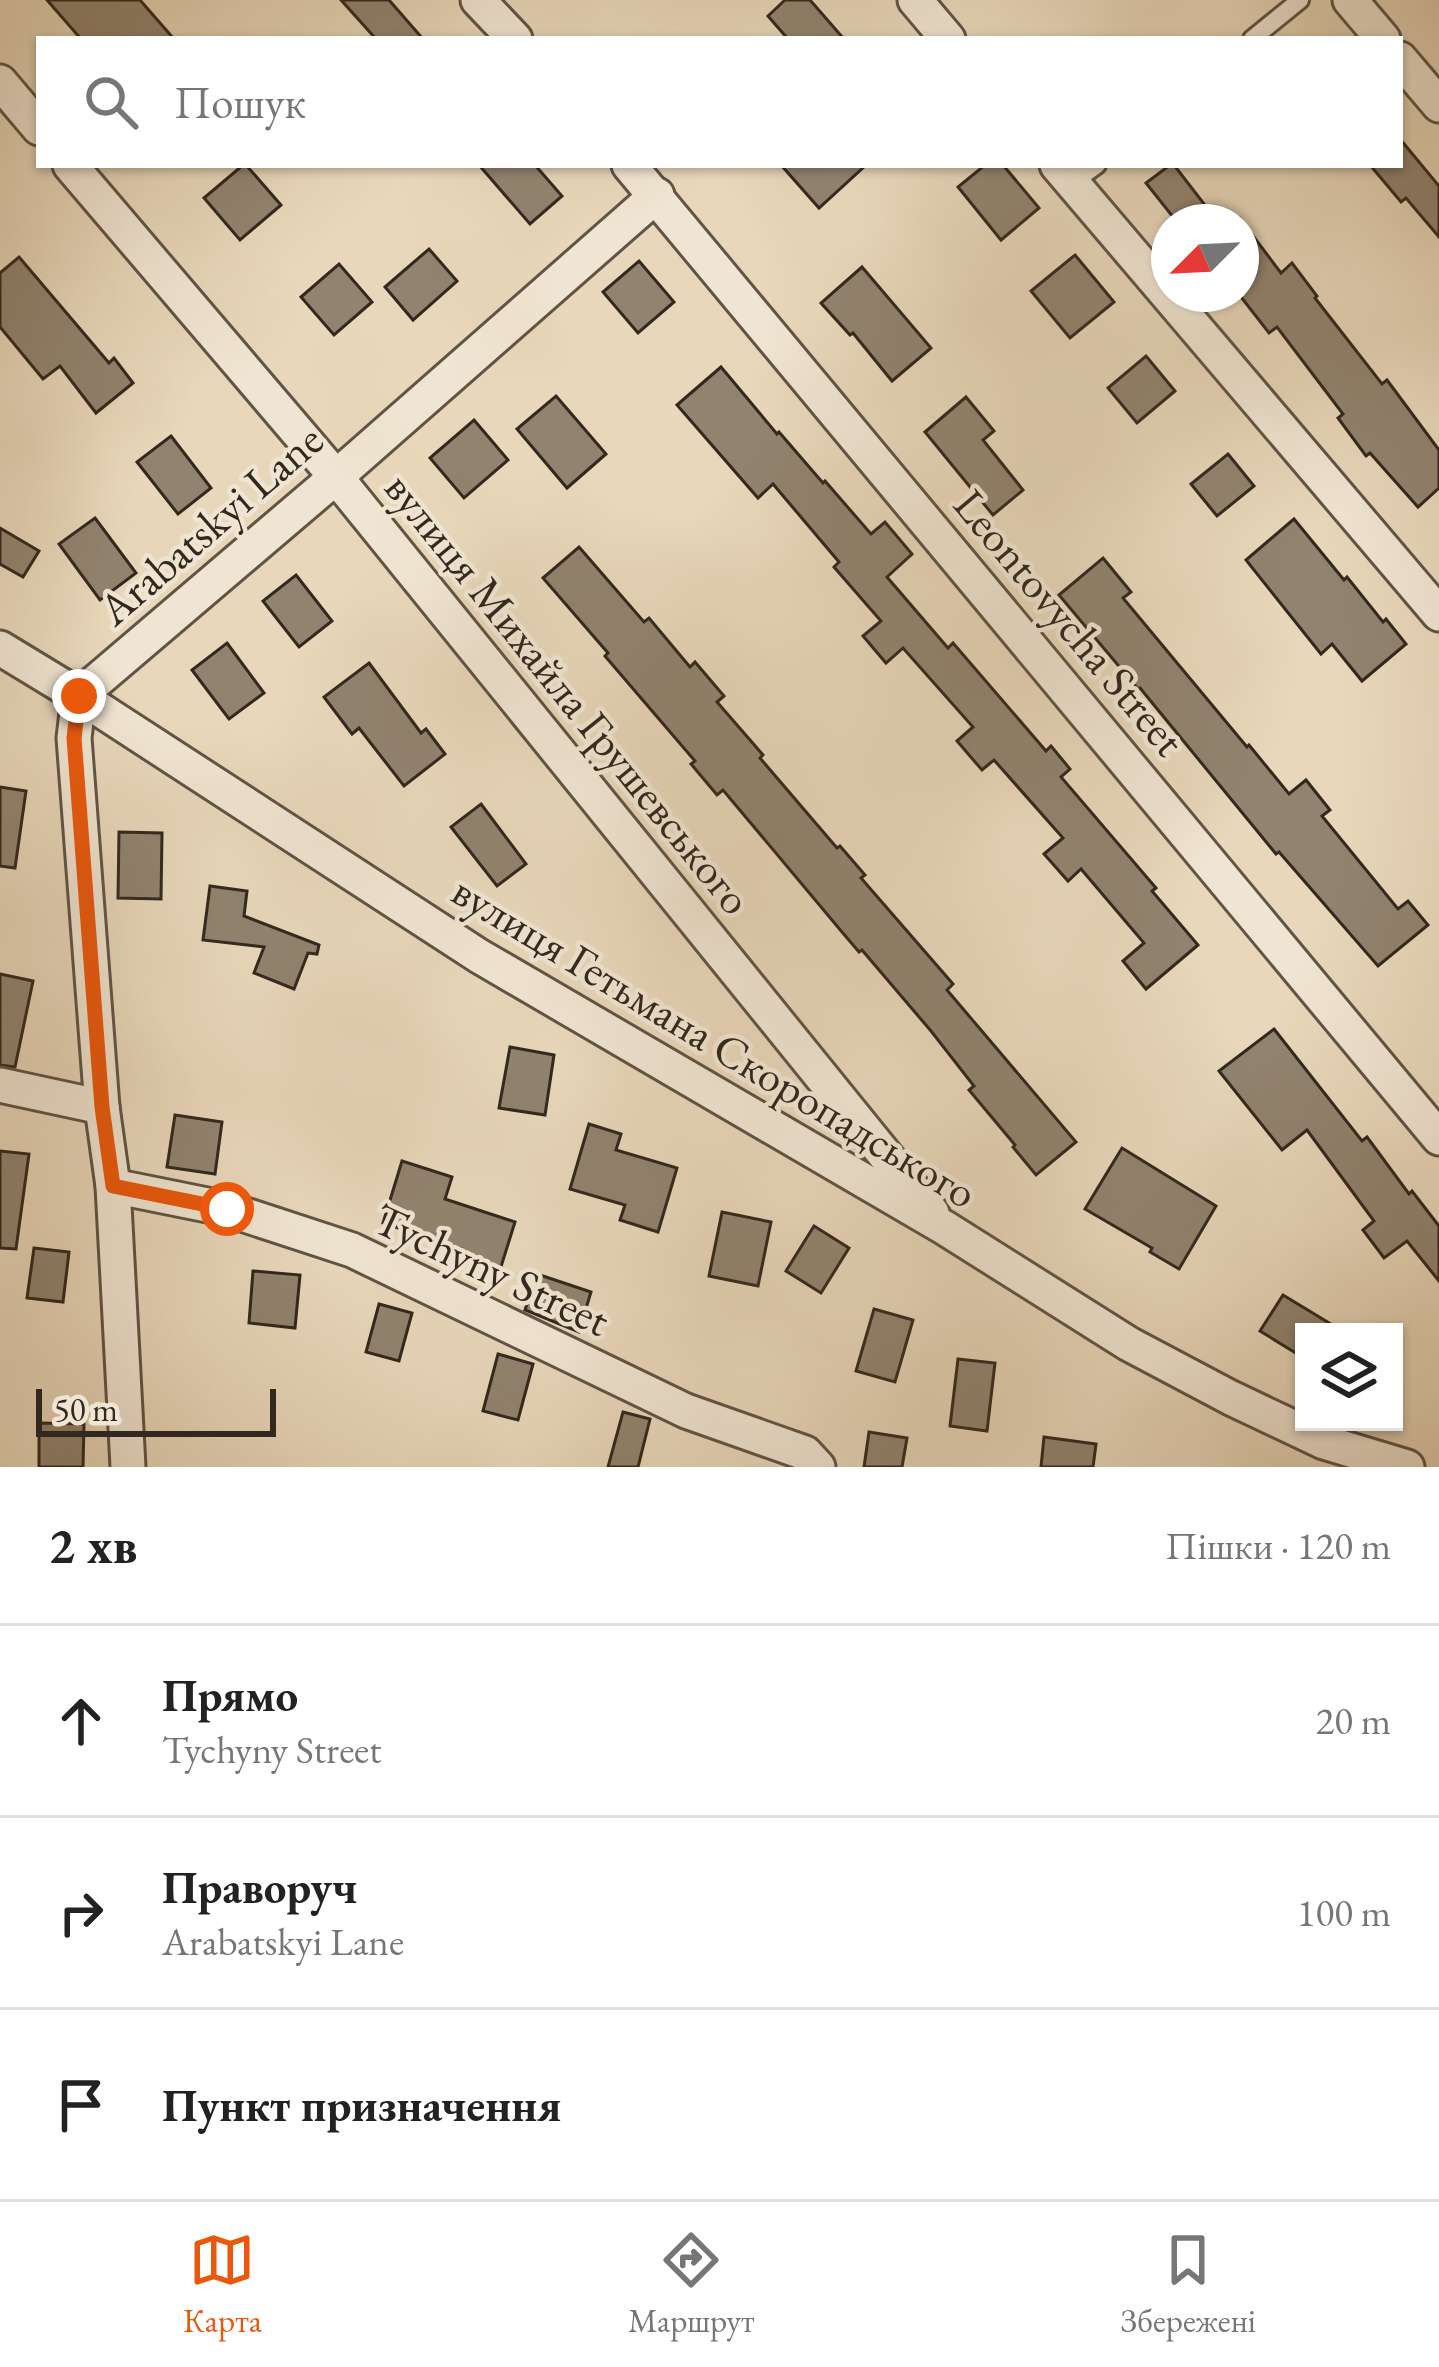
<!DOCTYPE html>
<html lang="uk">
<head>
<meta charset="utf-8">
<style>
  :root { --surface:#fff; --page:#f6f6f6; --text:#222; --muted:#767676; --line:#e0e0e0; --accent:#ea580c }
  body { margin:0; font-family:"EB Garamond",serif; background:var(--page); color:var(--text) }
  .controls { position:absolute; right:36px; bottom:36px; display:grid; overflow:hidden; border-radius:0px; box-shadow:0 3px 9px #0004 }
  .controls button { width:108px; height:108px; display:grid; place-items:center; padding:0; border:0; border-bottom:3px solid var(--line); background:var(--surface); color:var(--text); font:60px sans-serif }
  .compass { position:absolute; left:1151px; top:204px; width:108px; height:108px; border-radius:50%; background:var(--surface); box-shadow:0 3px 9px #0004; rotate:246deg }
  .scale { position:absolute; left:36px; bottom:30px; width:240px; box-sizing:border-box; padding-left:12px; border:6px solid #32281e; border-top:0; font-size:33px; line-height:42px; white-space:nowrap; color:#32281e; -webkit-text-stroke:9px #f0e5d2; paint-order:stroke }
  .stop { position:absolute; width:36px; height:36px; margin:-27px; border:9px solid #ea580c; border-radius:50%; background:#fff }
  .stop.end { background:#ea580c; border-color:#fff; box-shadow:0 3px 12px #0008 }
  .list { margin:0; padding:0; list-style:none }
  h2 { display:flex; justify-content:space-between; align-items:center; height:156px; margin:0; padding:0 48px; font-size:51px }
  h2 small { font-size:39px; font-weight:400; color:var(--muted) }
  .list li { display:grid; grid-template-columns:78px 1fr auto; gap:36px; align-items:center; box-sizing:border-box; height:192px; padding:0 48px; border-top:3px solid var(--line) }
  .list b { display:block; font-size:45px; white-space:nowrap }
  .list p { margin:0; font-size:39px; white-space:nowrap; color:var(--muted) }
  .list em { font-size:39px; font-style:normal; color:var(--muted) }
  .icon { flex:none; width:66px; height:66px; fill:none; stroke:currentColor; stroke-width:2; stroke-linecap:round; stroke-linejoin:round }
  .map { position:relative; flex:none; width:1439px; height:1467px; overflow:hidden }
  .search { position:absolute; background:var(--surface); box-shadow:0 3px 9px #0004; left:36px; right:36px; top:36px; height:132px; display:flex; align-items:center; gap:30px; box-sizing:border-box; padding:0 42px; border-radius:0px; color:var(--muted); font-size:45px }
  .sheet { height:732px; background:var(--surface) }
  nav { display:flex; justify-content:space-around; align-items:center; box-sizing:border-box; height:168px; border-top:3px solid var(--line); background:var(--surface); font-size:33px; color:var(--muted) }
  nav a { display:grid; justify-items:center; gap:6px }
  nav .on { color:var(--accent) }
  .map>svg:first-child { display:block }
</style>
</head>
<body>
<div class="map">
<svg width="1439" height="1467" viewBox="0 0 1439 1467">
  <rect width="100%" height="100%" fill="#e8d7ba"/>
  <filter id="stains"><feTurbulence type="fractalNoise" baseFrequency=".00167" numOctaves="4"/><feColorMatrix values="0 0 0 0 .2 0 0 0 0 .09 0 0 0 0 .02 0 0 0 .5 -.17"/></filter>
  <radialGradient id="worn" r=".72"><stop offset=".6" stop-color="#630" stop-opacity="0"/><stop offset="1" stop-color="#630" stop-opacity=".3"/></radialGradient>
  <!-- building -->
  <g fill="#91836f" stroke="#32281e" stroke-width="3">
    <polygon points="47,0 140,0 174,39 81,39"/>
    <polygon points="341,0 389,0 423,39 376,39"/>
    <polygon points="785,0 810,0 844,39 788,39 768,16"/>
    <polygon points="1400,139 1439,186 1439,237 1406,198 1401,202 1370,165 1400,165"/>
    <polygon points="243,165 246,165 281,205 240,240 204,198"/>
    <polygon points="479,165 535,165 562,196 530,224"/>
    <polygon points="781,165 866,165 819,208"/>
    <polygon points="985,165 1003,165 1039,208 1001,240 958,187"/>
    <polygon points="1170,165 1174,165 1218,222 1177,222 1146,183"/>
    <polygon points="1241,220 1281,273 1292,263 1317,296 1315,298 1382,384 1387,380 1439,450 1439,488 1418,507 1370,453 1366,456 1338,418 1343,414 1277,327 1269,333 1241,297"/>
    <polygon points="429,249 457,281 413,320 385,287"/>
    <polygon points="1075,255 1114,302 1070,338 1031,291"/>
    <polygon points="19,257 109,363 114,358 133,383 96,413 60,366 43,379 0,327 0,273"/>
    <polygon points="639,261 674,302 638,333 603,292"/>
    <polygon points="339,264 372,302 334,335 301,297"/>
    <polygon points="862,267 931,348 892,381 853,333 850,335 821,303"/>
    <polygon points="1146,356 1175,391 1137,423 1108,388"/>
    <polygon points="721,367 777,434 779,432 823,483 825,481 871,534 885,522 912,554 887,577 948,648 953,643 1046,751 1051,746 1070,769 1061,777 1156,888 1152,891 1198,945 1146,989 1123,961 1144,943 1081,869 1068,881 1044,854 1063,838 994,760 982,770 957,741 973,727 903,648 886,663 863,636 881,621 834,567 839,562 773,484 758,498 677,405"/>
    <polygon points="556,396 606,454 567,488 517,429"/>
    <polygon points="966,397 994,431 983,440 1023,490 993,515 925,432"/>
    <polygon points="474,420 508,460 464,498 430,458"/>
    <polygon points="171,436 211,488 178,514 137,462"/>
    <polygon points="1228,454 1254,486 1217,516 1191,484"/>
    <polygon points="95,518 136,573 100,600 59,544"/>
    <polygon points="1294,519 1344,580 1347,577 1383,622 1386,619 1406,644 1362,681 1332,644 1321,654 1246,560"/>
    <polygon points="0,528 39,551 23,577 0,564"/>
    <polygon points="579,547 644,622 649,618 690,667 695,662 724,696 717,702 763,755 760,758 837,848 840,846 865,875 861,878 953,984 947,990 1076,1142 1036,1175 1013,1147 1015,1145 969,1090 974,1086 931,1031 862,950 859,952 842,932 723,790 717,795 691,764 695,761 605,656 608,653 543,578"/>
    <polygon points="1103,558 1131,592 1123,598 1247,747 1249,745 1289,794 1306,780 1330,810 1322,816 1398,909 1408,901 1428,925 1378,966 1279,852 1276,854 1140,688 1138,689 1059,595"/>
    <polygon points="296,575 332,621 299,647 263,601"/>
    <polygon points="227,643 264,693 229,719 192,670"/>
    <polygon points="369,663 421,733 426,729 445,754 404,786 359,728 352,734 324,697"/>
    <polygon points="0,787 26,791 15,868 0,866"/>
    <polygon points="481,804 526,864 497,886 451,827"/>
    <polygon points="119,832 162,833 161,899 118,898"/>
    <polygon points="210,886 247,891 244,916 319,945 317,954 308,953 294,989 254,973 264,947 203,940"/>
    <polygon points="0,974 33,981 15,1067 0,1065"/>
    <polygon points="1274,1029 1362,1141 1367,1137 1409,1194 1412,1191 1439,1226 1439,1281 1407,1241 1384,1258 1363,1230 1374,1221 1307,1130 1282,1150 1219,1071"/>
    <polygon points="510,1047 554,1055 545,1115 499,1108"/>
    <polygon points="175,1115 222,1122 215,1174 167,1167"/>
    <polygon points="589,1124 621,1134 616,1150 677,1168 658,1232 620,1220 625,1205 570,1189"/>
    <polygon points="1122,1148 1216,1206 1179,1269 1150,1252 1152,1248 1085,1209"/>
    <polygon points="0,1151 29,1154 16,1249 0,1248"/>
    <polygon points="402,1161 452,1177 445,1199 515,1222 499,1273 458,1260 462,1249 383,1223"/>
    <polygon points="722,1212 771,1222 758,1286 709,1276"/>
    <polygon points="814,1226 849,1248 821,1293 786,1271"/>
    <polygon points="34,1248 69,1252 63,1302 27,1298"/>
    <polygon points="253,1271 300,1275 295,1328 249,1323"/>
    <polygon points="537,1274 591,1292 579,1332 525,1310"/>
    <polygon points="1283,1295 1344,1332 1304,1332 1304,1358 1260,1331"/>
    <polygon points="379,1304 412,1313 399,1361 366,1352"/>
    <polygon points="874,1309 913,1320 895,1382 856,1371"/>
    <polygon points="498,1354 533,1364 518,1420 483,1411"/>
    <polygon points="958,1359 995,1363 987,1431 950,1426"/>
    <polygon points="623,1412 650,1419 638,1467 608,1467"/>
    <polygon points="39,1423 84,1424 83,1467 39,1467"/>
    <polygon points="869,1432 907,1438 902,1467 864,1467"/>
    <polygon points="1044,1437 1096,1444 1093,1467 1041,1467"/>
  </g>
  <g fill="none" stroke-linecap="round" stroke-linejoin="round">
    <defs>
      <g id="lane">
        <polyline points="1252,39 1300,0"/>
        <polyline points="1072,183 1097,165"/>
      </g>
      <g id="street">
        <polyline points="478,0 515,39"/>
        <polyline points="915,0 948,39"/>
        <polyline points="1350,0 1383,39"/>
        <polyline points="1400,59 1439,105"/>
        <polyline points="0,82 39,128"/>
        <polyline points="70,165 336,477 932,1213"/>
        <polyline points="629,165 1439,1138"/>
        <polyline points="1057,165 1439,614"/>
        <polyline points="0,648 79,696 479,956 945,1228 1129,1344 1231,1398 1324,1442 1407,1467"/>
        <polyline points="0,1085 102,1107"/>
        <polyline points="113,1186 227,1209 352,1250 686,1411 805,1453 818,1467"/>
        <polyline points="128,1467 113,1186 102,1107 74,738 79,696 336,477 657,195"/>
      </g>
    </defs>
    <!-- lane casing -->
    <use href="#lane" stroke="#605445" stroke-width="22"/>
    <!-- street casing -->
    <use href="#street" stroke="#605445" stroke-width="39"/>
    <!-- lane -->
    <use href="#lane" stroke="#f0e5d2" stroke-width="16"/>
    <!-- street -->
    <use href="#street" stroke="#f0e5d2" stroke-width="33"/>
  </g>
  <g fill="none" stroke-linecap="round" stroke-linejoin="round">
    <!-- route -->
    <polyline stroke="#ea580c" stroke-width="15" points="79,696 74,738 102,1107 113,1186 227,1209"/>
  </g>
  <g text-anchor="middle" stroke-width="9" stroke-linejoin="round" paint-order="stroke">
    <!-- street labels -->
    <g font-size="45" fill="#32281e" stroke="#f0e5d2">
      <text transform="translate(210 524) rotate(-41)" y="16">Arabatskyi Lane</text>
      <text transform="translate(1070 622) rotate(50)" y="16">Leontovycha Street</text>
      <text transform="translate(569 693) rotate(51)" y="16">вулиця Михайла Грушевського</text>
      <text transform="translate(715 1041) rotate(31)" y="16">вулиця Гетьмана Скоропадського</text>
      <text transform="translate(492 1269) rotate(25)" y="16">Tychyny Street</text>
    </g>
  </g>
  <rect width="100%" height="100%" filter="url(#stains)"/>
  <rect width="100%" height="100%" fill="url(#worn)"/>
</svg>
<div class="controls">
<button><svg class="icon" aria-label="layers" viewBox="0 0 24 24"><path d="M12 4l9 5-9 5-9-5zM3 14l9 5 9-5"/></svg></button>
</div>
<svg class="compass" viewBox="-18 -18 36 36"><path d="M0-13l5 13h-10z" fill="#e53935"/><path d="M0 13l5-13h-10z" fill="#767676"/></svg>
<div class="scale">50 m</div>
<div class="stop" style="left:227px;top:1209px"></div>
<div class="stop end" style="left:79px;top:696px"></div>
<div class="search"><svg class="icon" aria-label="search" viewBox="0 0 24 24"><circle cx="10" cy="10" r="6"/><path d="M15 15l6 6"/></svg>Пошук</div>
</div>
<section class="sheet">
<h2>2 хв<small>Пішки · 120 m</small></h2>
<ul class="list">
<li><svg class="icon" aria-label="ahead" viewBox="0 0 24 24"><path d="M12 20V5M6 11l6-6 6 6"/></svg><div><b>Прямо</b><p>Tychyny Street</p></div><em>20 m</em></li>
<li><svg class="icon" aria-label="right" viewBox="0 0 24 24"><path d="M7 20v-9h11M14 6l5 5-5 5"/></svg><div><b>Праворуч</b><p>Arabatskyi Lane</p></div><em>100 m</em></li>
<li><svg class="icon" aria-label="arrive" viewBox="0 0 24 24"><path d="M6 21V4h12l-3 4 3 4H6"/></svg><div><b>Пункт призначення</b></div></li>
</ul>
</section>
<nav>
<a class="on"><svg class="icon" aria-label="map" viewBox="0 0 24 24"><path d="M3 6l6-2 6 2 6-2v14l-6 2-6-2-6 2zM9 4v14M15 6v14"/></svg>Карта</a>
<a><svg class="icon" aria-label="directions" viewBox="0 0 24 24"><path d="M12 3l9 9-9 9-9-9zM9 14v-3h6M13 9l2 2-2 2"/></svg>Маршрут</a>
<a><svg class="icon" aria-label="saved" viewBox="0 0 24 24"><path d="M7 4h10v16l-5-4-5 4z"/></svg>Збережені</a>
</nav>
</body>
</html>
